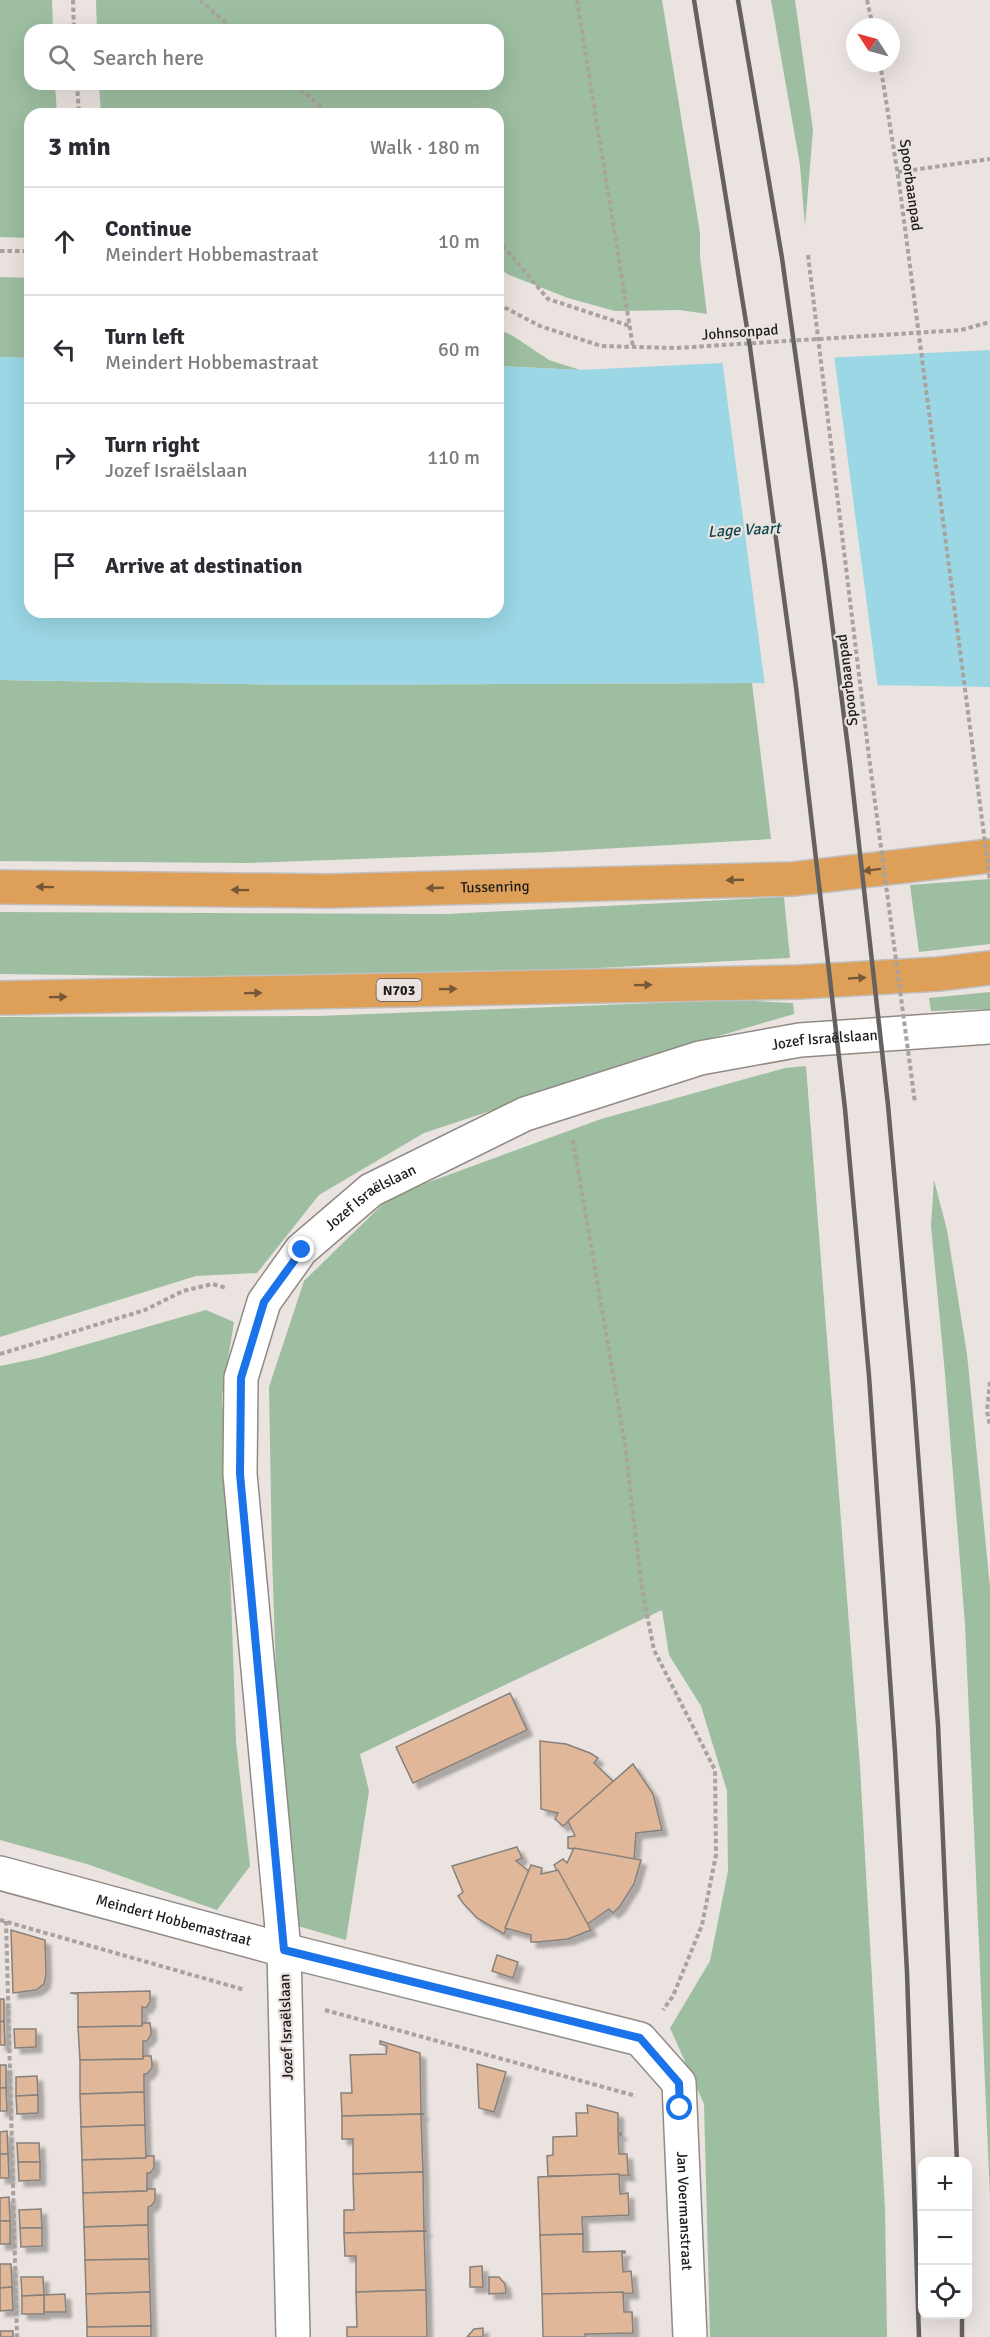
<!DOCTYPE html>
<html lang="en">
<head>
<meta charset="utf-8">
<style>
  :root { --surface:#fff; --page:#f7f7f7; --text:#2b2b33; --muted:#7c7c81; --line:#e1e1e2 }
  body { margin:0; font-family:Signika,sans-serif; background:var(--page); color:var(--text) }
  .controls { position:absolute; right:18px; bottom:18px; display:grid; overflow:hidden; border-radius:12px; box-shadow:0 6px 24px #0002 }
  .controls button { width:54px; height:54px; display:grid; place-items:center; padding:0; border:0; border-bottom:2px solid var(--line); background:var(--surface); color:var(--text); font:30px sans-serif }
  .compass { position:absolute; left:846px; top:18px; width:54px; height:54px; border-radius:50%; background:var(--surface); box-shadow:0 6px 24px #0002; rotate:306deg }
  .stop { position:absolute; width:18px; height:18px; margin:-14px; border:4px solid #1a73e8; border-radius:50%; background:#fff }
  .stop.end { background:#1a73e8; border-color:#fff; box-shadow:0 2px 6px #0008 }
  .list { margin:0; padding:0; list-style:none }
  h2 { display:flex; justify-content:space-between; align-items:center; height:78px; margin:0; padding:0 24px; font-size:26px }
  h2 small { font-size:20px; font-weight:400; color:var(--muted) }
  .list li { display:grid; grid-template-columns:39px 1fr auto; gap:18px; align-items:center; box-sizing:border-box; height:108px; padding:0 24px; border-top:2px solid var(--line) }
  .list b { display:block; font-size:22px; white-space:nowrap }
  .list p { margin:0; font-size:20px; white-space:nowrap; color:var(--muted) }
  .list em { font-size:20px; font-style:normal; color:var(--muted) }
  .icon { flex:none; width:33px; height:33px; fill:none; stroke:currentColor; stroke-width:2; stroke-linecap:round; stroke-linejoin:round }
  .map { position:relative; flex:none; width:990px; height:2337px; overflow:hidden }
  .search { position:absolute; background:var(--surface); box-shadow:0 6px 24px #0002; left:24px; top:24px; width:480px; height:66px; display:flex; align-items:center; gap:15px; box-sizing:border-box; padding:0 21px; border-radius:18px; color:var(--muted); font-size:22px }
  .panel { position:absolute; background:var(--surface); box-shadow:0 6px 24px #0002; left:24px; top:108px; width:480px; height:510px; border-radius:18px }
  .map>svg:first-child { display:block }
</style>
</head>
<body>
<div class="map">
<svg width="990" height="2337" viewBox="0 0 990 2337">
  <defs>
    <filter id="shadow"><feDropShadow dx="5.5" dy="5.5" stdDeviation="1.5" flood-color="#0004"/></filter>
  </defs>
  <rect width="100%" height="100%" fill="#eae3df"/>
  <!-- green -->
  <g fill="#9dbea0">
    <polygon points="0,0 52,0 53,30 30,30 30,84 55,84 57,114 30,114 30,238 0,237"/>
    <polygon points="96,0 662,0 700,233 700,257 707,314 680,310 615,311 568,298 507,274 498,267 498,114 101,114 99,84 498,84 498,30 97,30"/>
    <polygon points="771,0 795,0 813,130 805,226 800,165"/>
    <polygon points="0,277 30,278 30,358 0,357"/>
    <polygon points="498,329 513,336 549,360 580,370 498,366"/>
    <polygon points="0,680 297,685 752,683 771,839 549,852 248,863 0,861"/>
    <polygon points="990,879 990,944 919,952 910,885"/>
    <polygon points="784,897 790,958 389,979 0,974 0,912 448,914"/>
    <polygon points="990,992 990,1009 931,1011 929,998"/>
    <polygon points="732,1000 793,1003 794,1014 705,1040 424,1133 319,1195 257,1273 196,1276 0,1337 0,1017 318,1016"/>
    <polygon points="806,1066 860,1767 885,2209 887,2337 710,2337 704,2104 670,2028 710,1961 728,1871 727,1791 701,1706 669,1655 662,1610 360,1754 369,1791 346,1940 291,1924 280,1794 272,1555 269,1387 304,1281 391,1196 601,1119 785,1068"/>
    <polygon points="934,1180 947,1230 967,1354 990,1587 990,2197 965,1624 945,1374 931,1226"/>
    <polygon points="206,1310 234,1322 222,1396 229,1536 236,1742 250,1866 217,1910 87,1864 0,1840 0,1366 39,1358"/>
  </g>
  <!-- water -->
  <polygon fill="#9cd7e5" points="990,350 990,687 752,683 297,685 0,680 0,357 30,358 30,612 498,612 498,366 580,370"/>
  <!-- pier -->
  <polygon fill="#eae3df" points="834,355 878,688 765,686 722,359"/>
  <!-- building -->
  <g fill="#e0b798" stroke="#87817d" stroke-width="1.5" filter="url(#shadow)">
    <polygon points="510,1693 527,1730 413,1783 396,1747"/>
    <polygon points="540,1741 566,1744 590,1753 598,1758 594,1763 614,1782 563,1826 555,1819 558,1813 541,1809"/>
    <polygon points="633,1764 653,1794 662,1830 636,1833 634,1860 568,1848 568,1837 575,1836 568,1821"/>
    <polygon points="517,1847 522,1858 516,1861 530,1872 504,1934 477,1918 463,1903 458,1896 463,1892 452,1866"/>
    <polygon points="574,1848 641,1860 634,1884 620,1906 613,1913 609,1909 586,1925 554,1865 563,1859 567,1863"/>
    <polygon points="531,1865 542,1868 541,1874 558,1870 591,1930 568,1939 538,1942 531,1942 531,1935 505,1928"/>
    <polygon points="11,1930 45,1940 46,1975 44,1984 36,1990 13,1993"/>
    <polygon points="497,1955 518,1962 513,1978 492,1971"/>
    <polygon points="150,1991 150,2002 146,2008 142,2007 142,2026 78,2027 78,1994 70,1993"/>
    <polygon points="0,1999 4,1999 4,2021 0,2022"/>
    <polygon points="4,2021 5,2045 0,2045 0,2022"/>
    <polygon points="143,2023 150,2023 151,2030 151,2035 147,2041 143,2041 143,2059 80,2060 78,2027 142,2026"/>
    <polygon points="14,2029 36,2029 36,2047 15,2048"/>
    <polygon points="380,2041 420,2053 421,2113 424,2114 342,2116 341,2093 352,2093 350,2055 386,2054 387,2046 380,2044"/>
    <polygon points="143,2056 151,2056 152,2063 152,2068 147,2074 144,2074 144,2092 80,2094 80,2060 143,2059"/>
    <polygon points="477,2064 506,2072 494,2112 479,2108"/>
    <rect x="0" y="2065" width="6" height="23"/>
    <polygon points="37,2076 38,2095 16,2096 16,2077"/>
    <polygon points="0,2088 6,2088 7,2111 0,2111"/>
    <polygon points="144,2092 145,2125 81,2127 80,2094"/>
    <polygon points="38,2095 38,2113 17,2114 16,2096"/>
    <polygon points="587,2105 618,2113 618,2133 621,2133 621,2135 618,2135 619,2154 627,2154 628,2173 630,2175 548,2176 547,2156 553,2155 553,2137 577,2136 576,2113 588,2113"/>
    <polygon points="424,2114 421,2115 423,2172 353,2174 353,2139 342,2139 342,2116"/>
    <polygon points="145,2125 146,2158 82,2160 81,2127"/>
    <polygon points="7,2131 8,2154 0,2154 0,2132"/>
    <polygon points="17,2143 39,2143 40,2162 18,2162"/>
    <polygon points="0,2154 8,2154 9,2178 0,2178"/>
    <polygon points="146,2156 154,2156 154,2168 150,2173 147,2173 147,2191 83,2193 82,2160 146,2158"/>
    <polygon points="18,2162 40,2162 40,2180 19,2181"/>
    <polygon points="423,2172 424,2230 427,2231 344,2233 344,2210 354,2210 353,2174"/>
    <polygon points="619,2174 620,2194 628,2193 629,2215 582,2217 583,2234 540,2235 538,2177"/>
    <polygon points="147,2189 155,2189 155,2201 151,2206 148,2207 148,2225 84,2227 83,2193 147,2191"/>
    <polygon points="9,2197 10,2221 0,2221 0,2198"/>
    <polygon points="41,2209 42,2228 20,2228 19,2210"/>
    <rect x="0" y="2221" width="10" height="23"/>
    <polygon points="148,2225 149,2259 85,2260 84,2227"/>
    <polygon points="20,2228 42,2228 42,2246 21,2247"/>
    <polygon points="427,2231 424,2232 426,2290 356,2292 356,2256 345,2256 344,2233"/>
    <polygon points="583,2234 583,2252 625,2251 625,2253 622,2253 623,2272 631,2271 633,2293 542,2294 540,2235"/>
    <polygon points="149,2259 150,2292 86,2294 85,2260"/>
    <polygon points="0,2264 11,2264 12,2287 0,2288"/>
    <polygon points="482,2266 483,2287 470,2287 470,2267"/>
    <polygon points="21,2277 43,2277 44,2295 22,2296"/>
    <polygon points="489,2277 499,2277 505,2284 506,2293 489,2294"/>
    <polygon points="12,2287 13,2310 0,2311 0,2288"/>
    <polygon points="426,2290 427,2337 347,2337 347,2327 357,2327 356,2292"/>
    <polygon points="150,2292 151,2326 87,2327 86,2294"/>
    <polygon points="623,2292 624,2312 632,2312 633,2333 585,2334 585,2337 543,2337 542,2294"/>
    <polygon points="65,2294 66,2312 44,2312 44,2295"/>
    <polygon points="44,2295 44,2314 22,2314 22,2296"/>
    <polygon points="151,2326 151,2337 87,2337 87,2327"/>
    <polygon points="483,2328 483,2337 467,2337 474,2329"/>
    <polygon points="0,2331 13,2331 13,2337 1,2337"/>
  </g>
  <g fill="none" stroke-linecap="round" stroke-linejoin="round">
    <defs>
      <g id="street">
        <path id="s1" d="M0 1873 284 1950 640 2039 679 2083 690 2337"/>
        <path id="s2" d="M293 2337 284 1950 240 1474 241 1378 264 1302 301 1250 371 1190 525 1114 700 1058 800 1040 990 1027"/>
      </g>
      <g id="highway">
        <path id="s3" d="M0 887 327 891 793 879 990 856"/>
        <polyline points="0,998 799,982 939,974 990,968"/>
      </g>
    </defs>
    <!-- street casing -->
    <use href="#street" stroke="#918b87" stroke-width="36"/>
    <!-- highway casing -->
    <use href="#highway" stroke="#c0bfbf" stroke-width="36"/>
    <!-- path -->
    <g stroke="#a8a39f" stroke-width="4" stroke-dasharray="4.5 3" stroke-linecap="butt">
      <polyline points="73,0 74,30"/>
      <polyline points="200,0 234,30"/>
      <polyline points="577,0 633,347"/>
      <polyline points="867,0 873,27"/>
      <polyline points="880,63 899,182"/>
      <polyline points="77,84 79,114"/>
      <polyline points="295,84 329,114"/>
      <polyline points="898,172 990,159"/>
      <polyline points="498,240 548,299 630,326"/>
      <polyline points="0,251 30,251"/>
      <polyline points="498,304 540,326 601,346 675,348 961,330 990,322"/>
      <polyline points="573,1140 625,1445 642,1589 654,1650 715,1770 716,1855 702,1925 673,1996 663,2010"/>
      <polyline points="0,1354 145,1310 183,1291 212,1284 227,1288"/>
      <polyline points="990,1382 987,1411 990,1426"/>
      <polyline points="0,1920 245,1990"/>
      <polyline points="6,1921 17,2337"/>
      <polyline points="325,2010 636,2096"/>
    </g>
    <!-- street -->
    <use href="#street" stroke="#fff" stroke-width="33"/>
    <!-- highway -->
    <use href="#highway" stroke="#de9f58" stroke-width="33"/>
    <!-- rail -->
    <g stroke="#65615f" stroke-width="4.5">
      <polyline points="694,0 750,347 796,687 845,1109 869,1376 895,1752 907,1972 919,2337"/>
      <polyline points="738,0 782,258 825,567 850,764 888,1105 913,1386 938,1725 957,2162"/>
      <polyline points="962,2314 962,2337"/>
    </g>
    <!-- path-bridge -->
    <g stroke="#a8a39f" stroke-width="4" stroke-dasharray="4.5 3" stroke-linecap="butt">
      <polyline points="899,182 990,881"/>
      <polyline points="808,255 869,757 915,1103"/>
    </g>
  </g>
  <!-- one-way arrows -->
  <defs><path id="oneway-solid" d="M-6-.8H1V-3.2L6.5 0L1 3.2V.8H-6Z" transform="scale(1.5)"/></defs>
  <g fill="#745736">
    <use href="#oneway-solid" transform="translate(872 870) rotate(173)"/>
    <use href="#oneway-solid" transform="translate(735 880) rotate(178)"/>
    <use href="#oneway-solid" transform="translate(45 887) rotate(-179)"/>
    <use href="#oneway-solid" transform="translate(435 888) rotate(178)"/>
    <use href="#oneway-solid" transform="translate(240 890) rotate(-179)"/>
    <use href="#oneway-solid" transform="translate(857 978) rotate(-3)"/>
    <use href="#oneway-solid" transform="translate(643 985) rotate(-1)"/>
    <use href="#oneway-solid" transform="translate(448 989) rotate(-1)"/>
    <use href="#oneway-solid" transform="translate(253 993) rotate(-1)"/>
    <use href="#oneway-solid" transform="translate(58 997) rotate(-1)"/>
  </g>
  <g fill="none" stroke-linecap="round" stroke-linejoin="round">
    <!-- route -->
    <polyline stroke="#1a73e8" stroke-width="8" points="302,1250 264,1302 241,1378 240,1474 284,1950 640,2038 679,2083 680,2108"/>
  </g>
  <g text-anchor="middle" stroke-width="4.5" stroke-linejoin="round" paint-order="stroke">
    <!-- shield labels -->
    <rect fill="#eae3df" stroke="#5b5855" stroke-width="1.5" x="376.5" y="979" width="45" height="22" rx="4.5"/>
    <g font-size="14" font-weight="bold" fill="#1e1c1a">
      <text x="399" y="995">N703</text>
    </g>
    <!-- street labels -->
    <g font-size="15" fill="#1e1c1a" stroke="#eae3df">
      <text transform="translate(911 185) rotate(82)" y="5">Spoorbaanpad</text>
      <text transform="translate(740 332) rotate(-4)" y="5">Johnsonpad</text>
      <text transform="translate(847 680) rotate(-97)" y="5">Spoorbaanpad</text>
      <text dy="5" stroke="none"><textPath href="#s3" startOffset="495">Tussenring</textPath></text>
      <text dy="5" stroke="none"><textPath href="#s2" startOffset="1678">Jozef Israëlslaan</textPath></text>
      <text dy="5" stroke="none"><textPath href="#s2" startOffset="1192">Jozef Israëlslaan</textPath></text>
      <text dy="5" stroke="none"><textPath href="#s1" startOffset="180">Meindert Hobbemastraat</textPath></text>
      <text transform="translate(286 2027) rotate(-92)" y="5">Jozef Israëlslaan</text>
      <text dy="5" stroke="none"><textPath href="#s1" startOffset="848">Jan Voermanstraat</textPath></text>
    </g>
    <!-- water labels -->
    <g font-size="16" font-style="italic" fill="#11454f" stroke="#eae3df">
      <text transform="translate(744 529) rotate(-3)" y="6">Lage Vaart</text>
    </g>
  </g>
</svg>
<div class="controls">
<button>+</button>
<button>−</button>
<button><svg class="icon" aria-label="locate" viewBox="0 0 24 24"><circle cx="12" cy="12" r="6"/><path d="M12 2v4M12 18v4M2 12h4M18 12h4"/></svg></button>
</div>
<svg class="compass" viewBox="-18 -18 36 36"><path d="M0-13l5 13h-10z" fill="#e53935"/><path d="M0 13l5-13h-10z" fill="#7c7c81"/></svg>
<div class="stop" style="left:680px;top:2108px"></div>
<div class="stop end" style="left:302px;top:1250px"></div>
<div class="search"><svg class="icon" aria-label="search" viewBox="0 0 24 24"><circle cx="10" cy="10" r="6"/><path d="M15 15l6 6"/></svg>Search here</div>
<section class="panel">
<h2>3 min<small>Walk · 180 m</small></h2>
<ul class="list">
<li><svg class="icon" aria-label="ahead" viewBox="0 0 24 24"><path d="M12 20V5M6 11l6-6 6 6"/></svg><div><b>Continue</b><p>Meindert Hobbemastraat</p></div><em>10 m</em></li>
<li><svg class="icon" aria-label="left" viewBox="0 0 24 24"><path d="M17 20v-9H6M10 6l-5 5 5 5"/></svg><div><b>Turn left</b><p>Meindert Hobbemastraat</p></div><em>60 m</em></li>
<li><svg class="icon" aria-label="right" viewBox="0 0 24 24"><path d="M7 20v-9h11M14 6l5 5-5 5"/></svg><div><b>Turn right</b><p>Jozef Israëlslaan</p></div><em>110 m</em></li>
<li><svg class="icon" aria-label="arrive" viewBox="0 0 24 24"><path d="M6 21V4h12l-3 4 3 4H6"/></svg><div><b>Arrive at destination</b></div></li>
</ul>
</section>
</div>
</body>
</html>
